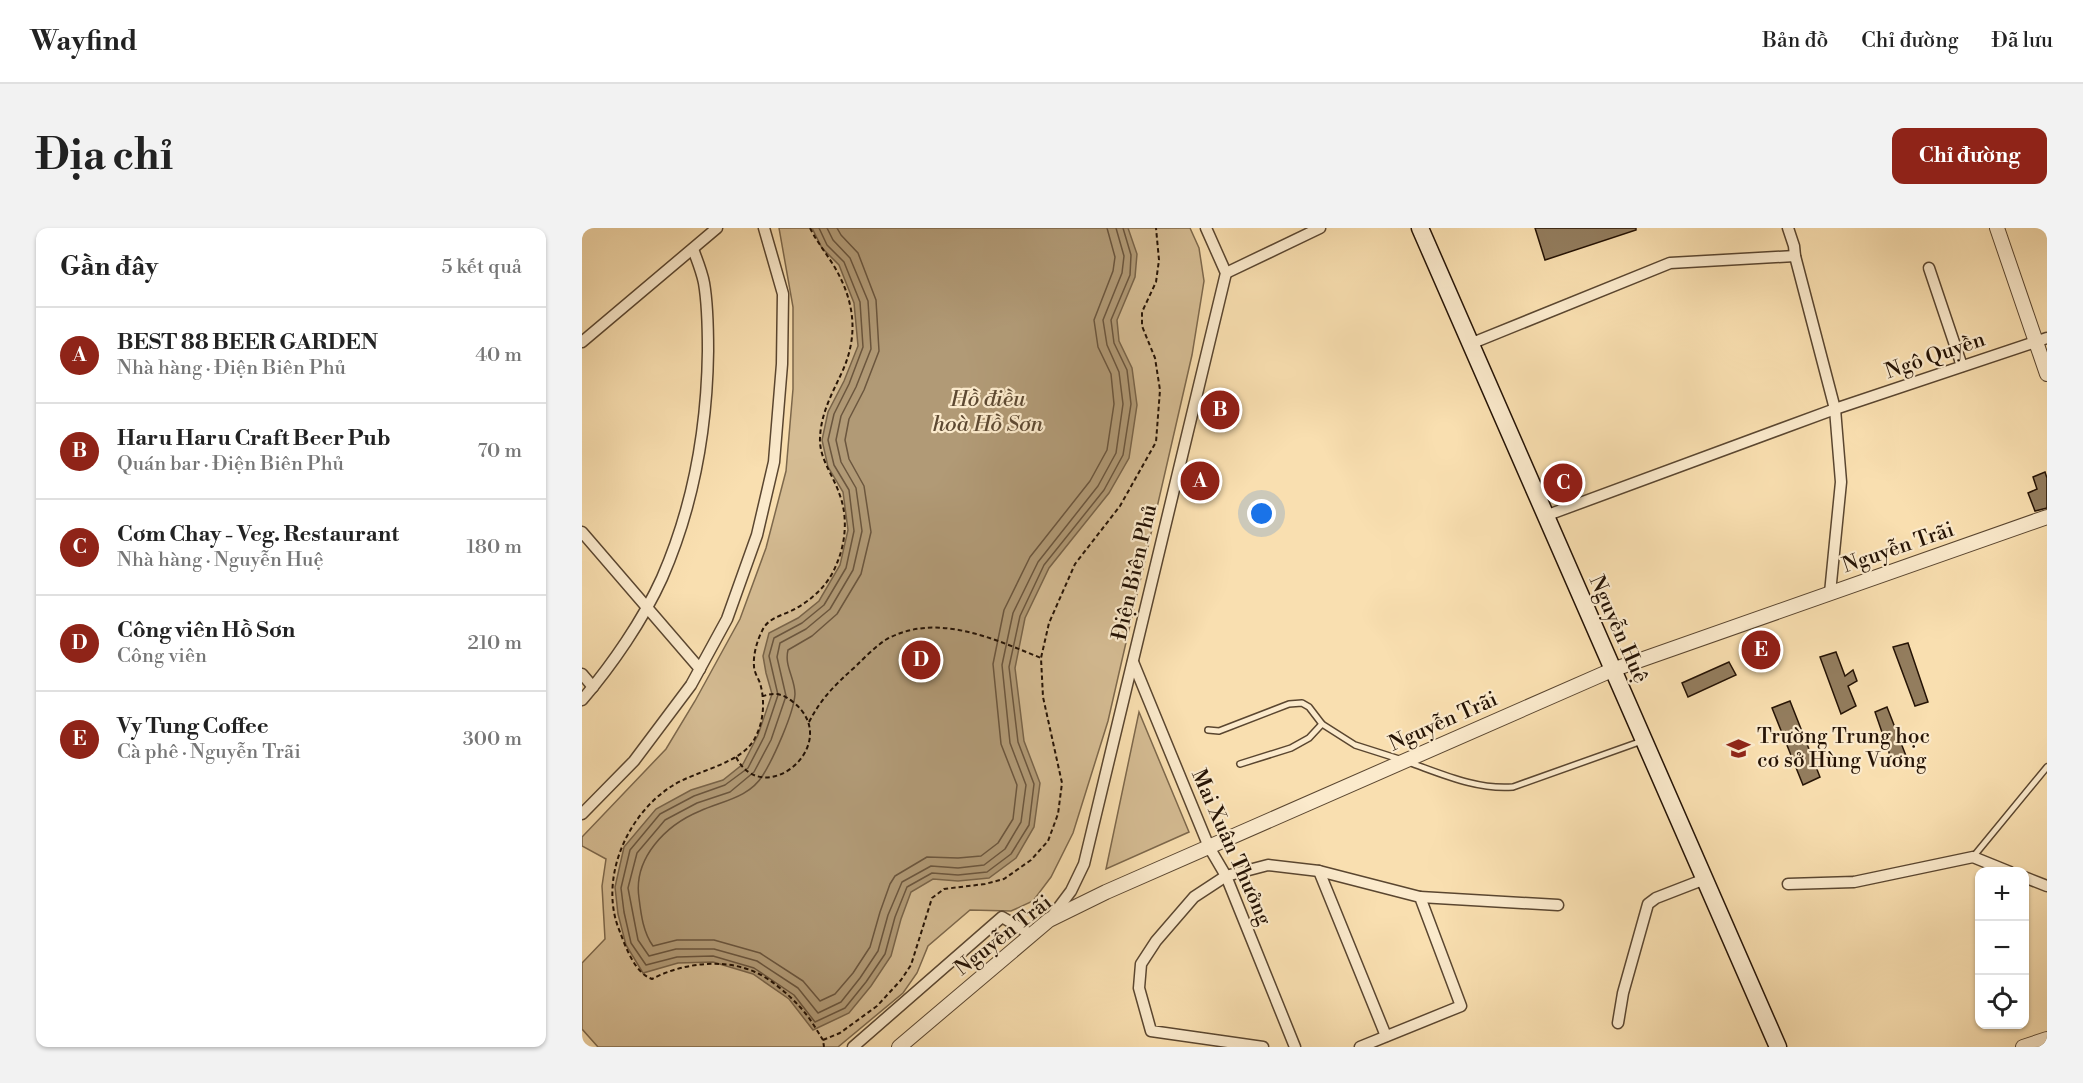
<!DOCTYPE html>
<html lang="vi">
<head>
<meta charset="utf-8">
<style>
  :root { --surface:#fff; --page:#f2f2f2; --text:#222; --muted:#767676; --line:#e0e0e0; --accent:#8f2418 }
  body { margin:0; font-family:"Libre Bodoni",serif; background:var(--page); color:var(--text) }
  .controls { position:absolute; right:18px; bottom:18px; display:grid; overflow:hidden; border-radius:12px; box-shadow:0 2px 4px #0004 }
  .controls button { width:54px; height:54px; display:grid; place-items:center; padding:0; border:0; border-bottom:2px solid var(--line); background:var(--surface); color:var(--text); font:30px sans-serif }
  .you { position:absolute; left:680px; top:286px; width:21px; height:21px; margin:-15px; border:4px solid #fff; border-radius:50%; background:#1a73e8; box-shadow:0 0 0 9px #1a73e833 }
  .badge { display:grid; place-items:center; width:39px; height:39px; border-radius:50%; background:var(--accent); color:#fff; font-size:20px; font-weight:700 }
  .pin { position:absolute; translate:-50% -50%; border:3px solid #fff; box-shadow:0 2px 6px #0006 }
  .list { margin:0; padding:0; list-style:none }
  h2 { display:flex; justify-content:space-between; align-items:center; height:78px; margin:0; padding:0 24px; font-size:26px }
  h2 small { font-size:20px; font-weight:400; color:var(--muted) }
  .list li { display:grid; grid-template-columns:39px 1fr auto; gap:18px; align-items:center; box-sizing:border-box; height:96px; padding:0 24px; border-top:2px solid var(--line) }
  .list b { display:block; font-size:22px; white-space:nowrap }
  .list p { margin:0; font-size:20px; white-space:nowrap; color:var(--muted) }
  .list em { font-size:20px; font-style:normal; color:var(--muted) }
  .icon { flex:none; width:33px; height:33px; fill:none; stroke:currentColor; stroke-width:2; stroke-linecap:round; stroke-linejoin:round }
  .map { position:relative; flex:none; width:1465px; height:819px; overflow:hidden; border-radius:12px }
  header { display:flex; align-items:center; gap:36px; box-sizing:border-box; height:84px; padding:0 30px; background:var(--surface); border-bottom:2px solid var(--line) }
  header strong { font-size:28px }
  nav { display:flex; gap:33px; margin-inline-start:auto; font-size:21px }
  .intro { display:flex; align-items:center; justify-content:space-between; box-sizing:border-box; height:144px; padding:0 36px }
  h1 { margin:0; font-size:42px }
  .button { padding:15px 27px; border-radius:12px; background:var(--accent); color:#fff; font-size:21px; font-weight:700 }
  main { display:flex; gap:36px; padding:0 36px }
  aside { flex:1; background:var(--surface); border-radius:12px; box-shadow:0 2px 4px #0004 }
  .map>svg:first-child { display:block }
</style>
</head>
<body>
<header>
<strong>Wayfind</strong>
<nav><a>Bản đồ</a><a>Chỉ đường</a><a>Đã lưu</a></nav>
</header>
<div class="intro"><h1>Địa chỉ</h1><a class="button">Chỉ đường</a></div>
<main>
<aside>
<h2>Gần đây<small>5 kết quả</small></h2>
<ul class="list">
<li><span class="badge">A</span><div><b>BEST 88 BEER GARDEN</b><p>Nhà hàng · Điện Biên Phủ</p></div><em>40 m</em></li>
<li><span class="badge">B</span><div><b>Haru Haru Craft Beer Pub</b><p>Quán bar · Điện Biên Phủ</p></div><em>70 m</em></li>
<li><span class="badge">C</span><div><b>Cơm Chay - Veg. Restaurant</b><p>Nhà hàng · Nguyễn Huệ</p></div><em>180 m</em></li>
<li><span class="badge">D</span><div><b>Công viên Hồ Sơn</b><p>Công viên</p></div><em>210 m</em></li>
<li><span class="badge">E</span><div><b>Vy Tung Coffee</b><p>Cà phê · Nguyễn Trãi</p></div><em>300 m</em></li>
</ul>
</aside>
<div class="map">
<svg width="1465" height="819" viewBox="0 0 1465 819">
  <rect width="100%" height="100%" fill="#f9dfb0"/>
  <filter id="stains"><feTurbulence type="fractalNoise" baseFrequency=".00333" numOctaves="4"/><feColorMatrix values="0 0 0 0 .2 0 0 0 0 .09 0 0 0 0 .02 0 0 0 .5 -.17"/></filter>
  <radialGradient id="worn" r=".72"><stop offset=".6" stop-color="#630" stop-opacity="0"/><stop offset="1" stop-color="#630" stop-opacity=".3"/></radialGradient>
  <!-- green -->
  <g fill="#d5bc93" stroke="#7d684c" stroke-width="1.5">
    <polygon points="197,0 608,0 617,20 622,53 610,127 526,493 491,605 469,649 451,673 429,683 388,682 346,718 335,745 321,765 256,819 16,819 0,801 0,735 23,711 20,658 24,631 0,618 0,609 84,521 113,473 158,391 184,320 204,243 211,161 211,79"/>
    <polygon points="557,484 607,604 524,641"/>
  </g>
  <!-- water -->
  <polygon fill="#b19a76" stroke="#796449" stroke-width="1.5" points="230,0 546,0 555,26 553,49 535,92 537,113 550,140 555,177 547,230 527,265 467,340 443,390 433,440 442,513 458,555 452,599 434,630 407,650 376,653 351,651 329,664 319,691 309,728 289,758 267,785 231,802 207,771 171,746 131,734 96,735 61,745 44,717 36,686 33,659 42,619 74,581 109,562 141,552 161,536 176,507 190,466 184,445 181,428 187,405 216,390 237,373 258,337 266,302 261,264 246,239 240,212 246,184 262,153 276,118 272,75 257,37 240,20"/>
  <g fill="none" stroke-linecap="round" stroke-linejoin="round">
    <!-- shore -->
    <g stroke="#6b563e" stroke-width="1.5">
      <polyline points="237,0 245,17 262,34 278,74 281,119 267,156 252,186 246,212 252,237 267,262 272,303 264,340 242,377 220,395 192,410 187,428 196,467 182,509 166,540 143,557 112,568 78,586 48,622 39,660 42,684 49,715 64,737 95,729 131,728 172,740 212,767 233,794 263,780 284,754 303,726 313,689 325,659 350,645 376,647 405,644 429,626 447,597 452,556 436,514 427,439 438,388 462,337 522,262 541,227 549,176 545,142 532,115 529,92 548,47 549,27 541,0"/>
      <polyline points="245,0 251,12 268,30 286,73 289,121 274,159 259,188 254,212 259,234 274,260 280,303 271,342 248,381 224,401 198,415 195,429 204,468 189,512 172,544 148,564 115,575 83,592 55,625 46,660 56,712 67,728 94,721 132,721 175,733 216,760 236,785 259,774 278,750 296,723 306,687 320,654 349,638 376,640 402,637 423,621 439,594 444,557 428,515 420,437 431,385 456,334 516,258 534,225 541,176 537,144 525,117 521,92 540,45 542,28 534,0"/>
      <path d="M255 0 259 7 276 25 294 72 297 123 282 162 267 191 263 212 267 231 282 258 289 304 279 346 255 386 230 408 206 422C202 438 213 450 213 466 212 485 191 531 181 547 167 570 140 573 118 583 84 597 51 630 57 670 59 686 61 704 71 718L95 712H132L178 725 221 753 238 773 253 766 271 745 288 719 298 684 308 656 313 648 345 629 376 630 399 628 416 615 431 591 435 557 419 516 411 436 422 382 448 329 508 253 525 222 532 176 529 146 516 119 512 92 531 43 533 29 525 0"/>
    </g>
  </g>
  <!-- building -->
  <g fill="#937d5e" stroke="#251305" stroke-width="1.5">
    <polygon points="953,0 1054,0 1054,2 963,32"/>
    <polygon points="1463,244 1465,250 1465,280 1453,283 1446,265 1455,261 1451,249"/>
    <polygon points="1326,415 1346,474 1333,478 1311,419"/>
    <polygon points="1254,424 1263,448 1271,442 1275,453 1266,458 1274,478 1259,486 1238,429"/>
    <polygon points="1147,434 1154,447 1106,469 1100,455"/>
    <polygon points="1208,473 1238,549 1221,557 1190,480"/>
    <polygon points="1305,479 1326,533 1312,539 1293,484"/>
  </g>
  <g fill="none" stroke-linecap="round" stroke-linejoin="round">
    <defs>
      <g id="service">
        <polyline points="626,502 637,503 707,476 720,475 727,479 740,496 773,517 817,531"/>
        <path d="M826 534C860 546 895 562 931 559L1060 513"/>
        <polyline points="658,536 709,520 727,510 740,496"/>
        <polyline points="1391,629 1465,539"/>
      </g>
      <g id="minor">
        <polyline points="1206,0 1212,18 1213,28 1253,181 1259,254 1248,365"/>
        <polyline points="1347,40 1380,138"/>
        <polyline points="644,45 738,0"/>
        <polyline points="0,114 135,0"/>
        <polyline points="888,116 1088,35 1213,28"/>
        <polyline points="963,288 1253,181 1465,110"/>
        <polyline points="0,304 118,441"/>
        <polyline points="551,434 627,619 644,648 713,819"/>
        <polyline points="0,446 11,459"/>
        <path d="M0 472C30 437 61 392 80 350 111 279 125 201 126 123 126 101 126 78 122 55 120 44 115 32 111 21"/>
        <polyline points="0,586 52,533 109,457 145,391 175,307 192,234 200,136 201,66 182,0"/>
        <polyline points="737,643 804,808"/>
        <polyline points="1442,649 1465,658"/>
        <polyline points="1206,656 1272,654 1391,629 1428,644"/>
        <polyline points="838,669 976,677"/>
        <polyline points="468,691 489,663 502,636 644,45 624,0"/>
        <polyline points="1036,795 1041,765 1066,676 1074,670 1123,651"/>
        <polyline points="271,819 420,689 450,707"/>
        <polyline points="681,819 569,803 557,760 559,736 574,713 612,669 644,648 686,637 737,643 838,669 879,778 778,819"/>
      </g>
      <g id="tertiary">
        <polyline points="1415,0 1465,146"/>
        <polyline points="317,819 467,692 524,664 1030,442 1465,289"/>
        <polyline points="1441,819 1465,811"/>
      </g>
      <polyline id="secondary" points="838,0 1196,819"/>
    </defs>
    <!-- service casing -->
    <use href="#service" stroke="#5a4630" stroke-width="8"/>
    <!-- minor casing -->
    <use href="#minor" stroke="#5a4630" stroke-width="13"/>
    <!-- tertiary casing -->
    <use href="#tertiary" stroke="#5a4630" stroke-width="16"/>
    <!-- secondary casing -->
    <use href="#secondary" stroke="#251305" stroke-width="19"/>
    <!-- path -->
    <g stroke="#251305" stroke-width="2" stroke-dasharray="4.5 3" stroke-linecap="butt">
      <path d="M228 0C235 14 244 25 252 38 272 72 277 105 261 142 251 164 239 184 238 210 237 230 251 247 257 265 266 287 264 314 255 335 247 357 229 373 209 383 198 388 185 391 180 403 175 413 171 427 172 438 172 444 176 450 178 455 183 472 182 492 174 508 162 536 114 542 90 558 44 587 16 653 38 704 44 720 53 745 70 751 100 735 142 730 173 744 189 751 206 766 217 778 227 788 234 801 241 812L242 819"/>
      <path d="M227 494C240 469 253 457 274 438 283 429 294 418 305 411 355 384 412 411 459 430"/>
      <path d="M154 529C182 584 263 515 211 474 201 466 194 464 181 468"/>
      <polyline points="241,812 258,805 295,778 319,752 329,737 350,670 362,661 403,656 422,651 449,632 466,613 476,586 480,555 461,469 459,430 467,395 493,336 538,278 574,214 578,162 573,130 560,98 560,84 574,54 577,32 574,0"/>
    </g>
    <!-- service -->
    <use href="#service" stroke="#fbeacc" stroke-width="5"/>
    <!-- minor -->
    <use href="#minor" stroke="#fbeacc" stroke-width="10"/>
    <!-- tertiary -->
    <use href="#tertiary" stroke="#fbeacc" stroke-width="14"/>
    <!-- secondary -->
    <use href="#secondary" stroke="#fbeacc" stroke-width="16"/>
  </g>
  <!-- icons -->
  <defs>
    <symbol id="school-bare" viewBox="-9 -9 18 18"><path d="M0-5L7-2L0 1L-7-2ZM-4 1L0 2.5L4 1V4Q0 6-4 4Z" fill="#8f2418" stroke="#fbeacc" stroke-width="2.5" paint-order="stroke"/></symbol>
  </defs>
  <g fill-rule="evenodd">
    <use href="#school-bare" x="1140" y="504" width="33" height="33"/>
  </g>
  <g text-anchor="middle" stroke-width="4.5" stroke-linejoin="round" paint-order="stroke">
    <!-- street labels -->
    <g font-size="21" fill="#251305" stroke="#fbeacc">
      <text transform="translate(1353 127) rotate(-19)" y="7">Ngô Quyền</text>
      <text transform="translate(1316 319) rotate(-19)" y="7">Nguyễn Trãi</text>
      <text transform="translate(552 344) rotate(-77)" y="7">Điện Biên Phủ</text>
      <text transform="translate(1037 401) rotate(66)" y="7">Nguyễn Huệ</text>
      <text transform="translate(861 493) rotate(-24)" y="7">Nguyễn Trãi</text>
      <text transform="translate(650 619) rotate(66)" y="7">Mai Xuân Thưởng</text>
      <text transform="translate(421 707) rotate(-38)" y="7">Nguyễn Trãi</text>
    </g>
    <!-- poi labels -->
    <g font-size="21" fill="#251305" stroke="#fbeacc" text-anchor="start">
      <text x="1175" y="515">Trường Trung học<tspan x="1175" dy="24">cơ sở Hùng Vương</tspan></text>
    </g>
    <!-- water labels -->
    <g font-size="22" font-style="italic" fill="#5d4932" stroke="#fbeacc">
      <text x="406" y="178">Hồ điều<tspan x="406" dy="25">hoà Hồ Sơn</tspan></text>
    </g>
  </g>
  <rect width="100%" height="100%" filter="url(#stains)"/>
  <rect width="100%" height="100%" fill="url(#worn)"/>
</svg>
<div class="controls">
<button>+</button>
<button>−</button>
<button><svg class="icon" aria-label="locate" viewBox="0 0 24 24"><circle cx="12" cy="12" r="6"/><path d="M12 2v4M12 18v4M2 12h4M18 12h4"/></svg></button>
</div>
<div class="you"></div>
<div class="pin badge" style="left:618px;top:253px">A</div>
<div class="pin badge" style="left:638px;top:182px">B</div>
<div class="pin badge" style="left:981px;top:255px">C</div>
<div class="pin badge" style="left:339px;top:432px">D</div>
<div class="pin badge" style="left:1179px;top:422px">E</div>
</div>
</main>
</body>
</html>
